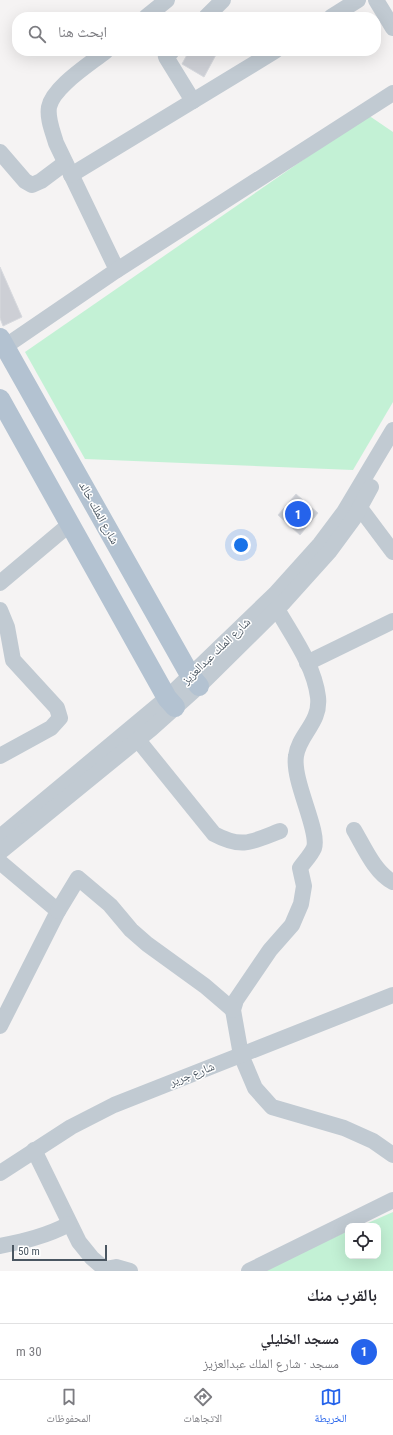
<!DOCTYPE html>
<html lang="ar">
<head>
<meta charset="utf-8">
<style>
  :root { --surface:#fff; --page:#f2f2f3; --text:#2b2b33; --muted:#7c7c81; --line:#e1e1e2; --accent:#2563eb }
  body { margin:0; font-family:"Roboto Condensed","Noto Naskh Arabic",sans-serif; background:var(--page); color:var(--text); direction:rtl }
  .controls { position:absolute; right:12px; bottom:12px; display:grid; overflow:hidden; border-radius:8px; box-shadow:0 4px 16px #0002 }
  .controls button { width:36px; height:36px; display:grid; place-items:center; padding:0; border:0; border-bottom:1px solid var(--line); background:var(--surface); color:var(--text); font:20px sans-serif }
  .scale { position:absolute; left:12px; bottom:10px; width:95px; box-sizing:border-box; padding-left:4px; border:2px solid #4a5661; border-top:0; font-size:11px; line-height:14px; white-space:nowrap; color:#4a5661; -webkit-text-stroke:3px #fff; paint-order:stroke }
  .you { position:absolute; left:241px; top:545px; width:14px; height:14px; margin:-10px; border:3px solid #fff; border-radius:50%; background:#1a73e8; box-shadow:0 0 0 6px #1a73e833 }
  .badge { display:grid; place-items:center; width:26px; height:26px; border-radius:50%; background:var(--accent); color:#fff; font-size:13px; font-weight:700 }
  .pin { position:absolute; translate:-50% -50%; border:2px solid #fff; box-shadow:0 1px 4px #0006 }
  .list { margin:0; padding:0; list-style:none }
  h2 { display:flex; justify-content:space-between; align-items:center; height:52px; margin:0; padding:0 16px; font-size:17px }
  h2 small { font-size:13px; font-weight:400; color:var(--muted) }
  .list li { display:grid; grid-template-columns:26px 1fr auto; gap:12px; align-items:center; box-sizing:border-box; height:56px; padding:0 16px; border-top:1px solid var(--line) }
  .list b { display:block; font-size:15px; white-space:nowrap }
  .list p { margin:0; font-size:13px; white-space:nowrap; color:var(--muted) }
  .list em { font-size:13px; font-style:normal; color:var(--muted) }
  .icon { flex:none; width:22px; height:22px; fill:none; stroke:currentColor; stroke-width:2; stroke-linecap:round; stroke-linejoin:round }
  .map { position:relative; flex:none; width:393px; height:1271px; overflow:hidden; direction:ltr }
  .search { position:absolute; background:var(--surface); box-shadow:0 4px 16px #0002; left:12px; right:12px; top:12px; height:44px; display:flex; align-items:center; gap:10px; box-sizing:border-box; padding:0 14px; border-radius:16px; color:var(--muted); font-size:15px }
  .sheet { height:108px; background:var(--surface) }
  nav { display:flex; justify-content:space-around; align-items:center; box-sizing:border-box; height:56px; border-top:1px solid var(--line); background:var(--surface); font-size:11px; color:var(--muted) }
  nav a { display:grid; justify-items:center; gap:2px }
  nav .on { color:var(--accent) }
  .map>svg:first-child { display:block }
</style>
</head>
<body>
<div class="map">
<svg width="393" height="1271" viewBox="0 0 393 1271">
  <rect width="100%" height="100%" fill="#f5f3f3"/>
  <!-- green -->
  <g fill="#c3f1d5">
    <polygon points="368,115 393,132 393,402 353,470 85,459 25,352"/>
    <polygon points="393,1212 393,1271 256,1271 348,1231 348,1256 378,1256 378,1226 361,1226"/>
  </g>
  <!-- building -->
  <g fill="#cdcfd5" stroke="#d7d9de">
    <polygon points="189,51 218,51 204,77 182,64"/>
    <polygon points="0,267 22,317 3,326 0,318"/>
    <polygon points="296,494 318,513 300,535 278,515"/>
  </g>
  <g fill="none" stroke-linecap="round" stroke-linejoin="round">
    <!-- minor -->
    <g stroke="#c1cad2" stroke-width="16">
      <polyline points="376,0 393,28"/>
      <polyline points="146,17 167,0"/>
      <polyline points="206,17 223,0"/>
      <polyline points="331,17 358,0"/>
      <path d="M106 51C90 64 53 87 49 107 47 119 53 132 56 143L117 270"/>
      <polyline points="172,51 166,57 193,101"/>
      <polyline points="0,152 25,181 32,185 41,181 65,163"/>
      <polyline points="71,175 275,51"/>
      <polyline points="0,350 117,270 393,93"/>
      <polyline points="360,508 393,552"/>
      <polyline points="0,583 70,524"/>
      <path d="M277 609C293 637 314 665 318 697 321 723 299 734 296 756 292 781 320 831 314 848 311 855 304 862 300 868L304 886 301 904 292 925 270 950 236 1000 233 1010 241 1055 255 1088 272 1107 344 1128 373 1141 393 1155"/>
      <polyline points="0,610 7,627 13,660 57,708 60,718 51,728 0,756"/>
      <polyline points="307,663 393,621"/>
      <path d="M138 740 214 834C242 849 252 842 280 831"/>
      <path d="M354 830C364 847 375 873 393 882"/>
      <polyline points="0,837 167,698 275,594 320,544 344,512 393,430"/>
      <polyline points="0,852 151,729 199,686 284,602 329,552 354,518 371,487"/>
      <polyline points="0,862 58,911 0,1026"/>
      <polyline points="58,911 78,878 110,905 131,930 147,944 205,986 233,1010"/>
      <polyline points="34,1150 79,1242 92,1258 105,1269 116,1267 130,1271"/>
      <polyline points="0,1173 71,1127 114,1105 393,995"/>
      <path d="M0 1246C24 1241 47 1236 69 1224"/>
      <polyline points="249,1271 393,1200"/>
    </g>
    <!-- major -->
    <g stroke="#b3c2d1" stroke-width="20">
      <polyline points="0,338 190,675 199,686"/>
      <polyline points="0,399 167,698 175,707"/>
    </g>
  </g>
  <g text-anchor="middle" stroke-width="3" stroke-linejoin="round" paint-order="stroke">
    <!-- street labels -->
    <g font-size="12" fill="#4a5661" stroke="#fff">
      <text transform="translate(99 513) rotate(61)" y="4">شارع الملك خالد</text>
      <text transform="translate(216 651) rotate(-44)" y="4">شارع الملك عبدالعزيز</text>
      <text transform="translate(192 1074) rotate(-21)" y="4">شارع جرير</text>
    </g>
  </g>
</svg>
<div class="controls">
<button><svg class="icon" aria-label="locate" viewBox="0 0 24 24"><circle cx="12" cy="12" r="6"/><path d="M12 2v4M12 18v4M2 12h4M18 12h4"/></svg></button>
</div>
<div class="scale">50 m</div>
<div class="you"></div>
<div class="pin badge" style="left:298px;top:514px">1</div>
<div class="search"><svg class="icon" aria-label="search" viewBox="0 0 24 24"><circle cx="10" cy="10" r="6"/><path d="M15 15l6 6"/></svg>ابحث هنا</div>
</div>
<section class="sheet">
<h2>بالقرب منك<small></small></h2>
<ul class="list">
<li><span class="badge">1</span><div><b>مسجد الخليلي</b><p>مسجد · شارع الملك عبدالعزيز</p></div><em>30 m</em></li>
</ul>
</section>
<nav>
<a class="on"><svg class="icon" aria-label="map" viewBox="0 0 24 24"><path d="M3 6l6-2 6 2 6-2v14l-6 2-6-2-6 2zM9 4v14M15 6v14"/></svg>الخريطة</a>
<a><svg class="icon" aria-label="directions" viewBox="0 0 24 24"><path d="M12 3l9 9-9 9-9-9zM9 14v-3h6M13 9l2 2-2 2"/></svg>الاتجاهات</a>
<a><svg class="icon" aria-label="saved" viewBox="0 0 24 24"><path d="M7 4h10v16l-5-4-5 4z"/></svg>المحفوظات</a>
</nav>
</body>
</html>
